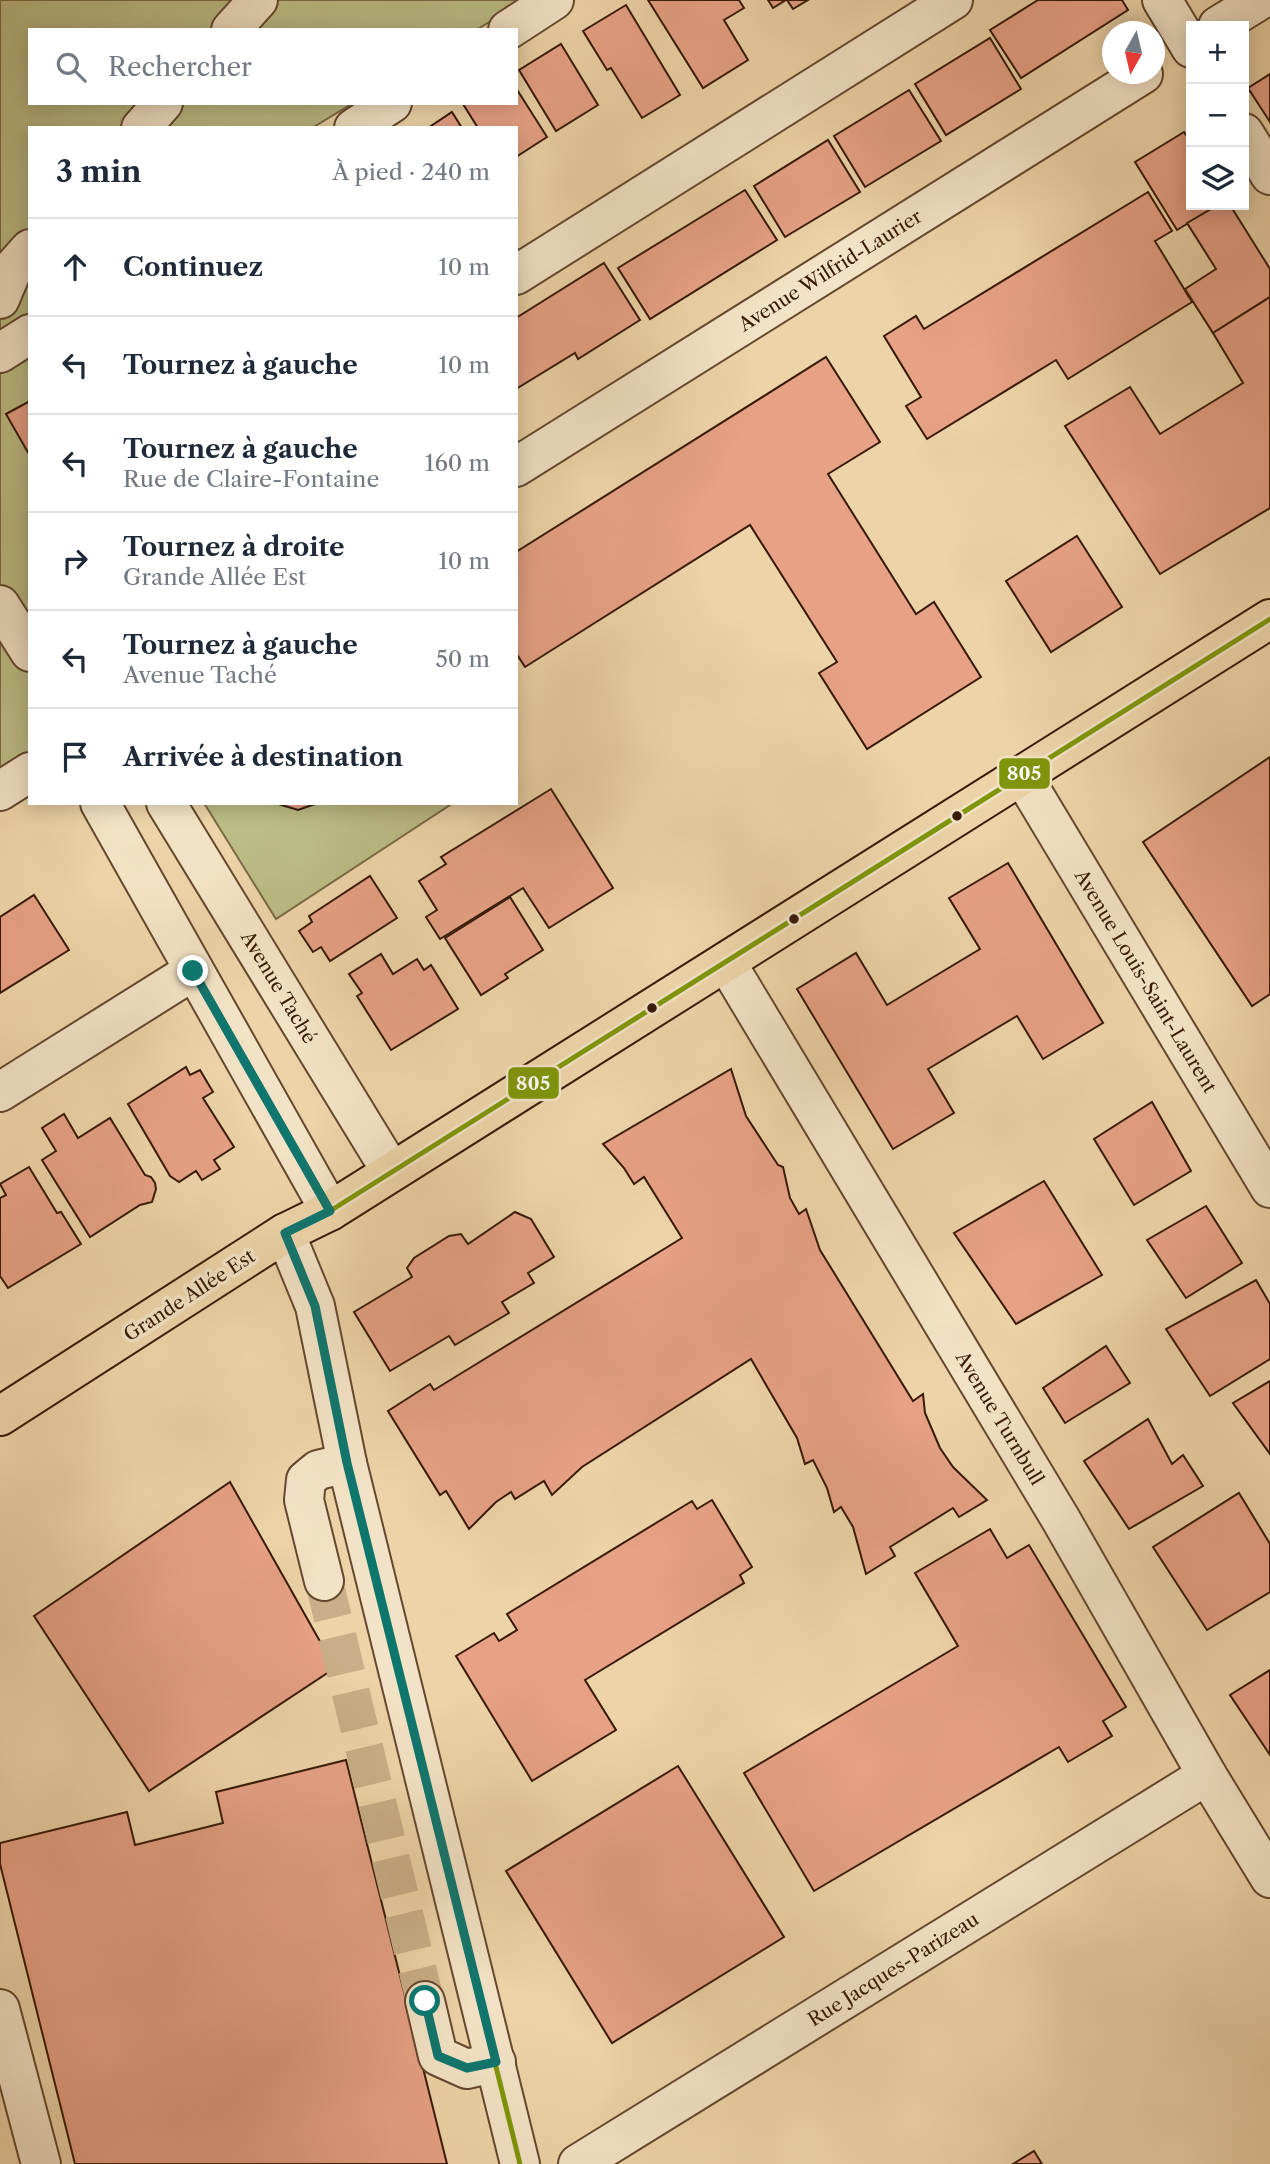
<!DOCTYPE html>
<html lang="fr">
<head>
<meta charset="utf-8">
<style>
  :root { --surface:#fff; --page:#f6f6f7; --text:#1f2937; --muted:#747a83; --line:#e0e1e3 }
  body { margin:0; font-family:"Libre Caslon Text",serif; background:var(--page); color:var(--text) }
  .controls { position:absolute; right:21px; top:21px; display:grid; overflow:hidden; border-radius:0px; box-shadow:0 4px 18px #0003 }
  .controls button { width:63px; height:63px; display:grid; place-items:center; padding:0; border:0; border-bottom:2px solid var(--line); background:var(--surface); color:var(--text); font:35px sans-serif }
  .compass { position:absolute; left:1102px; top:21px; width:63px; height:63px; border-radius:50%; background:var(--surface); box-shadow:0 4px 18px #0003; rotate:188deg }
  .stop { position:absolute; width:21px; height:21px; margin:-16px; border:5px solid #0f766e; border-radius:50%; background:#fff }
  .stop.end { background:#0f766e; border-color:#fff; box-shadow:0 2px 7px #0008 }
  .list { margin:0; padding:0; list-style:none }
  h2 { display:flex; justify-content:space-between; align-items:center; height:91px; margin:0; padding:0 28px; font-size:30px }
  h2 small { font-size:23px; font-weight:400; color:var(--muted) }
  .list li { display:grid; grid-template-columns:46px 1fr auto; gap:21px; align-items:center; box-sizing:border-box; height:98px; padding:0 28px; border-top:2px solid var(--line) }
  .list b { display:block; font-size:26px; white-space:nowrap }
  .list p { margin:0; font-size:23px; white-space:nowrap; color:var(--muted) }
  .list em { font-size:23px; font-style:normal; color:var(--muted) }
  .icon { flex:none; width:38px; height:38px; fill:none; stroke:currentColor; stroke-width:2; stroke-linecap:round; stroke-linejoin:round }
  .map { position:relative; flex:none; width:1270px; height:2164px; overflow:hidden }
  .search { position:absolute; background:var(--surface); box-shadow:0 4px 18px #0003; left:28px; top:28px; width:490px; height:77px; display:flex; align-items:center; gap:18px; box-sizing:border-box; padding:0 24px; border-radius:0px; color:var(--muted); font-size:26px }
  .panel { position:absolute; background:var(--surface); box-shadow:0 4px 18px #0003; left:28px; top:126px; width:490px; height:679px; border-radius:0px }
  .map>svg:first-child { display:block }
</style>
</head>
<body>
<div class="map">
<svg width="1270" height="2164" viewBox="0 0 1270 2164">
  <rect width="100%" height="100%" fill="#edd4a8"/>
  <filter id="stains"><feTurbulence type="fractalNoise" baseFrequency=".00286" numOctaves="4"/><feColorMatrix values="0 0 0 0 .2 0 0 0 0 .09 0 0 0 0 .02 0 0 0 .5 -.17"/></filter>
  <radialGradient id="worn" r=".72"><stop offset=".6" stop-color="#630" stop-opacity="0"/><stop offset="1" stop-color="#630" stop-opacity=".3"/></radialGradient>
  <!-- green -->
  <g fill="#bcbc85" stroke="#7a6a45" stroke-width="2">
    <polygon points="0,0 526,0 476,30 30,30 30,103 353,103 312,128 30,128 30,755 0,773"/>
    <polygon points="204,803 453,803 276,919"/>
  </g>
  <!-- building -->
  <g fill="#e7a185" stroke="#371905" stroke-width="2">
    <polygon points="648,0 739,0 744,8 724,20 748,60 703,88"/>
    <polygon points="768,0 786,0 773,8"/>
    <polygon points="787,0 808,0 793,9"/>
    <polygon points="1038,0 1122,0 1128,10 1021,78 990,30"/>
    <polygon points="626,5 680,95 642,118 611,68 607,70 583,31"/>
    <polygon points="990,38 1021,89 946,135 915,84"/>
    <polygon points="561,44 598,105 556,131 519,70"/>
    <polygon points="1270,74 1270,122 1248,88"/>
    <polygon points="516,88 547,137 516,157 516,128 478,128 463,104 516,103"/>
    <polygon points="909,90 941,141 865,187 834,136"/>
    <polygon points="452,112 462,128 428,128"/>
    <polygon points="1184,132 1191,143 1191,205 1218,205 1177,230 1135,162"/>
    <polygon points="828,140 860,192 785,237 754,186"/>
    <polygon points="745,190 777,240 650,319 618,268"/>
    <polygon points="1148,192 1172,231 1155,241 1192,302 1068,379 1056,360 927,439 906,406 921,397 884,336 916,316 924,329"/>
    <polygon points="1218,205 1230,205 1270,269 1270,297 1213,333 1185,289 1216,269 1187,223"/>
    <polygon points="604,263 640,320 578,359 575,353 516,389 516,318"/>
    <polygon points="1270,297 1270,508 1160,574 1065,426 1130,387 1160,434 1243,383 1213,333"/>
    <polygon points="826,357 880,442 828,474 916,614 934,602 981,677 867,749 819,673 837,662 750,525 525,667 516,653 516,552"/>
    <polygon points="30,401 30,456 6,414"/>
    <polygon points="1077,536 1122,607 1051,652 1006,581"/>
    <polygon points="1270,757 1270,994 1252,1006 1143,842"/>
    <polygon points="551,789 613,888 549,928 523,888 440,939 426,917 437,910 419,881 446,864 441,857"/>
    <polygon points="275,803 318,803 298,810"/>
    <polygon points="1008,863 1103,1023 1043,1059 1017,1016 928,1069 954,1113 893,1149 797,989 856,953 887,1005 980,949 949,898"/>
    <polygon points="370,876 397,918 330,961 321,947 313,952 299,931 312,922 309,916"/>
    <polygon points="34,895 69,950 0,993 0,917"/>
    <polygon points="510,897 543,950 505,974 508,978 481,995 445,938"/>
    <polygon points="381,954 393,974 417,959 424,970 431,965 458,1009 391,1050 357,996 362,993 349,974"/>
    <polygon points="186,1067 190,1075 200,1070 213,1092 203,1098 234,1147 214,1160 220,1169 202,1180 196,1171 179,1182 170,1176 128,1104"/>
    <polygon points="731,1069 746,1116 778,1165 783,1167 790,1198 799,1214 806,1209 820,1250 913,1401 923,1394 925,1413 940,1448 953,1467 987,1500 959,1517 953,1508 890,1547 895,1556 866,1574 853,1527 841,1507 834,1512 827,1488 813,1460 805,1464 797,1438 751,1359 582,1467 552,1495 544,1481 515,1499 511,1492 496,1502 469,1529 446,1491 440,1495 388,1411 430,1384 434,1390 682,1238 644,1177 634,1184 624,1168 603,1144"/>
    <polygon points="1152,1102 1191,1171 1134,1205 1094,1139"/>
    <polygon points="64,1114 78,1138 110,1118 145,1175 151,1177 155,1183 156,1189 152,1202 140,1205 90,1237 42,1160 56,1151 42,1128"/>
    <polygon points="29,1167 57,1213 61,1212 81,1244 8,1288 0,1276 0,1198 6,1195 0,1184"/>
    <polygon points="1044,1181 1102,1275 1016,1324 954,1233"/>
    <polygon points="1206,1206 1242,1263 1186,1298 1147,1240"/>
    <polygon points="515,1212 531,1219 554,1257 528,1273 534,1283 502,1302 509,1313 455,1345 449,1336 390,1371 354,1312 412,1277 407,1268 414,1258 449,1236 461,1234 468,1244"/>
    <polygon points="1256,1280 1270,1304 1270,1359 1210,1396 1166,1329"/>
    <polygon points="1106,1346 1130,1383 1065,1423 1043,1388"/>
    <polygon points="1270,1381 1270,1454 1233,1403"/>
    <polygon points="1148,1419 1172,1464 1183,1455 1203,1486 1129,1529 1084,1461"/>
    <polygon points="230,1482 335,1668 149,1791 34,1616"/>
    <polygon points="1239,1493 1270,1544 1270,1592 1207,1630 1153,1547"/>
    <polygon points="712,1500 752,1567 740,1575 744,1583 585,1680 616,1730 532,1781 456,1656 494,1633 499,1641 517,1630 507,1614 692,1501 697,1509"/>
    <polygon points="990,1529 1007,1558 1029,1545 1126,1707 1103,1721 1112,1736 1068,1762 1059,1747 814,1891 744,1773 958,1646 915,1573"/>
    <polygon points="1270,1670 1270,1755 1230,1695"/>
    <polygon points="346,1760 447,2164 75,2164 0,1864 0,1843 127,1812 135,1845 223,1823 216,1792"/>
    <polygon points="678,1766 784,1937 612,2043 506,1871"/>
    <polygon points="1034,2151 1042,2164 1013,2164"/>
  </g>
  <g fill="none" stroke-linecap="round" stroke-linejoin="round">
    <!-- minor-tunnel -->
    <polyline stroke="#c9af87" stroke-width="38" stroke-dasharray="38 19" stroke-linecap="butt" points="324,1581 425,2001"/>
    <defs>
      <g id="minor">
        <polyline points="1162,0 1191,48"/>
        <polyline points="1218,26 1260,0"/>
        <polyline points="231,30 258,0"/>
        <polyline points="508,30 554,0"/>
        <polyline points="141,128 163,103"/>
        <polyline points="354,128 392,103"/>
        <polyline points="1244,133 1270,175"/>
        <polyline points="516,275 953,0"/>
        <polyline points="0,299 13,268 30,249"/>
        <polyline points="0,353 30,334"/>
        <polyline points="516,467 1143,74"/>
        <polyline points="0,605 30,652"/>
        <polyline points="1022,775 1270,1188"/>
        <polyline points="0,791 30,772"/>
        <polyline points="100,803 330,1211"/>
        <polyline points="166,803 391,1171"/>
        <polyline points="726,962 1060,1518 1207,1775 1270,1878"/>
        <polyline points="0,1092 193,971"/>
        <polyline points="285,1233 315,1306 347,1463 520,2164"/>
        <polyline points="324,1581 304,1500 306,1480 318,1470 347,1463"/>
        <polyline points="425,2001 438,2056 467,2069 496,2062"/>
        <polyline points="0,2009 41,2164"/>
        <polyline points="578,2164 1207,1775"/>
      </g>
      <polyline id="major" points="0,1416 285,1233 330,1211 1270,619"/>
    </defs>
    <!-- minor casing -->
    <use href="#minor" stroke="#64482e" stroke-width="42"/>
    <!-- major casing -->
    <use href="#major" stroke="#371905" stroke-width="42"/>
    <!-- minor -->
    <use href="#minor" stroke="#f3e3c6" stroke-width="38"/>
    <!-- major -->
    <use href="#major" stroke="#edd4a8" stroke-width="38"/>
    <defs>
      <g id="bus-1">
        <polyline points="285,1233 330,1211 1270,619"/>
        <polyline points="285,1233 315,1306 347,1463 520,2164"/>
      </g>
    </defs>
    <!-- bus-1 casing -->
    <use href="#bus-1" stroke="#f3e3c6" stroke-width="10"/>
    <!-- bus-1 -->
    <use href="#bus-1" stroke="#7f960b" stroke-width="5"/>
  </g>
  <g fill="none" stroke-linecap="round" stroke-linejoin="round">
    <!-- route -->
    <polyline stroke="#0f766e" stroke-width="9" points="193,971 330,1211 285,1233 315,1306 347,1463 496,2062 467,2068 438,2056 425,2001"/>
  </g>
  <!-- markers -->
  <g fill="#371905" stroke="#f3e3c6" stroke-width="2.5">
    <circle cx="957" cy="816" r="6"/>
    <circle cx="794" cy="919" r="6"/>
    <circle cx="652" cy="1008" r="6"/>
  </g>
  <g text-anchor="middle" stroke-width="7" stroke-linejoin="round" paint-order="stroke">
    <!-- street labels -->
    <g font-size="19" fill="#371905" stroke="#f3e3c6">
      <text transform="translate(830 270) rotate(-32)" y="7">Avenue Wilfrid-Laurier</text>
      <text transform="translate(1146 981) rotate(59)" y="7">Avenue Louis-Saint-Laurent</text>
      <text transform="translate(279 987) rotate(59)" y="7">Avenue Taché</text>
      <text transform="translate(189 1295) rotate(-33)" y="7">Grande Allée Est</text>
      <text transform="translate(1000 1418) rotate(59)" y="7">Avenue Turnbull</text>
      <text transform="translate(893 1969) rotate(-32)" y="7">Rue Jacques-Parizeau</text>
    </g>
  </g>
  <g stroke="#f3e3c6" stroke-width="2.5">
    <rect x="998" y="757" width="53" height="33" rx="7" fill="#7f960b"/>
    <rect x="507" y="1066" width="53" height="34" rx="7" fill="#7f960b"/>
  </g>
  <g font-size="19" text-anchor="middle" font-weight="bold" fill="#fff">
    <text x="1024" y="780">805</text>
    <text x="533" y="1090">805</text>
  </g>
  <rect width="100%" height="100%" filter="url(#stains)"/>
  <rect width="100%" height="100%" fill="url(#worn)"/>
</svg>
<div class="controls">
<button>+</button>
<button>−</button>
<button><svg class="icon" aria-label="layers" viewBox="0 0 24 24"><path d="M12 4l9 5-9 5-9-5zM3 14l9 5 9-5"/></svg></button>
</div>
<svg class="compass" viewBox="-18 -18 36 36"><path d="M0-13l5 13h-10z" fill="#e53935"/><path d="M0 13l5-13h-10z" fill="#747a83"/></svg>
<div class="stop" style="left:425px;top:2001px"></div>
<div class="stop end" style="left:193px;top:971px"></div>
<div class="search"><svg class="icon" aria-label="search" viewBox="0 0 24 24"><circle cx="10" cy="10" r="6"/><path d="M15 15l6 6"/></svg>Rechercher</div>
<section class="panel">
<h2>3 min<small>À pied · 240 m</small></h2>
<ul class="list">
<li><svg class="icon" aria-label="ahead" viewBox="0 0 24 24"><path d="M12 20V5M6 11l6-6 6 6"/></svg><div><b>Continuez</b></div><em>10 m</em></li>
<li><svg class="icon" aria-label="left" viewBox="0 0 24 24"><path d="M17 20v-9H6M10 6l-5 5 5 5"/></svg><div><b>Tournez à gauche</b></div><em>10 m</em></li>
<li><svg class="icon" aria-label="left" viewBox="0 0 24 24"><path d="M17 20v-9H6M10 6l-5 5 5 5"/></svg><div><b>Tournez à gauche</b><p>Rue de Claire-Fontaine</p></div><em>160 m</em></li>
<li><svg class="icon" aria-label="right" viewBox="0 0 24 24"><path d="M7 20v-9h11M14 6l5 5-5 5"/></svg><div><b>Tournez à droite</b><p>Grande Allée Est</p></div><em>10 m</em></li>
<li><svg class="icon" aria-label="left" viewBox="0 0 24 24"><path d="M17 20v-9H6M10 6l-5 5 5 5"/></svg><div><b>Tournez à gauche</b><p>Avenue Taché</p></div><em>50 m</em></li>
<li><svg class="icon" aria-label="arrive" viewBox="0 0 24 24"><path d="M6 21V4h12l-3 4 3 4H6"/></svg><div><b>Arrivée à destination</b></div></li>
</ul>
</section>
</div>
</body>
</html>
